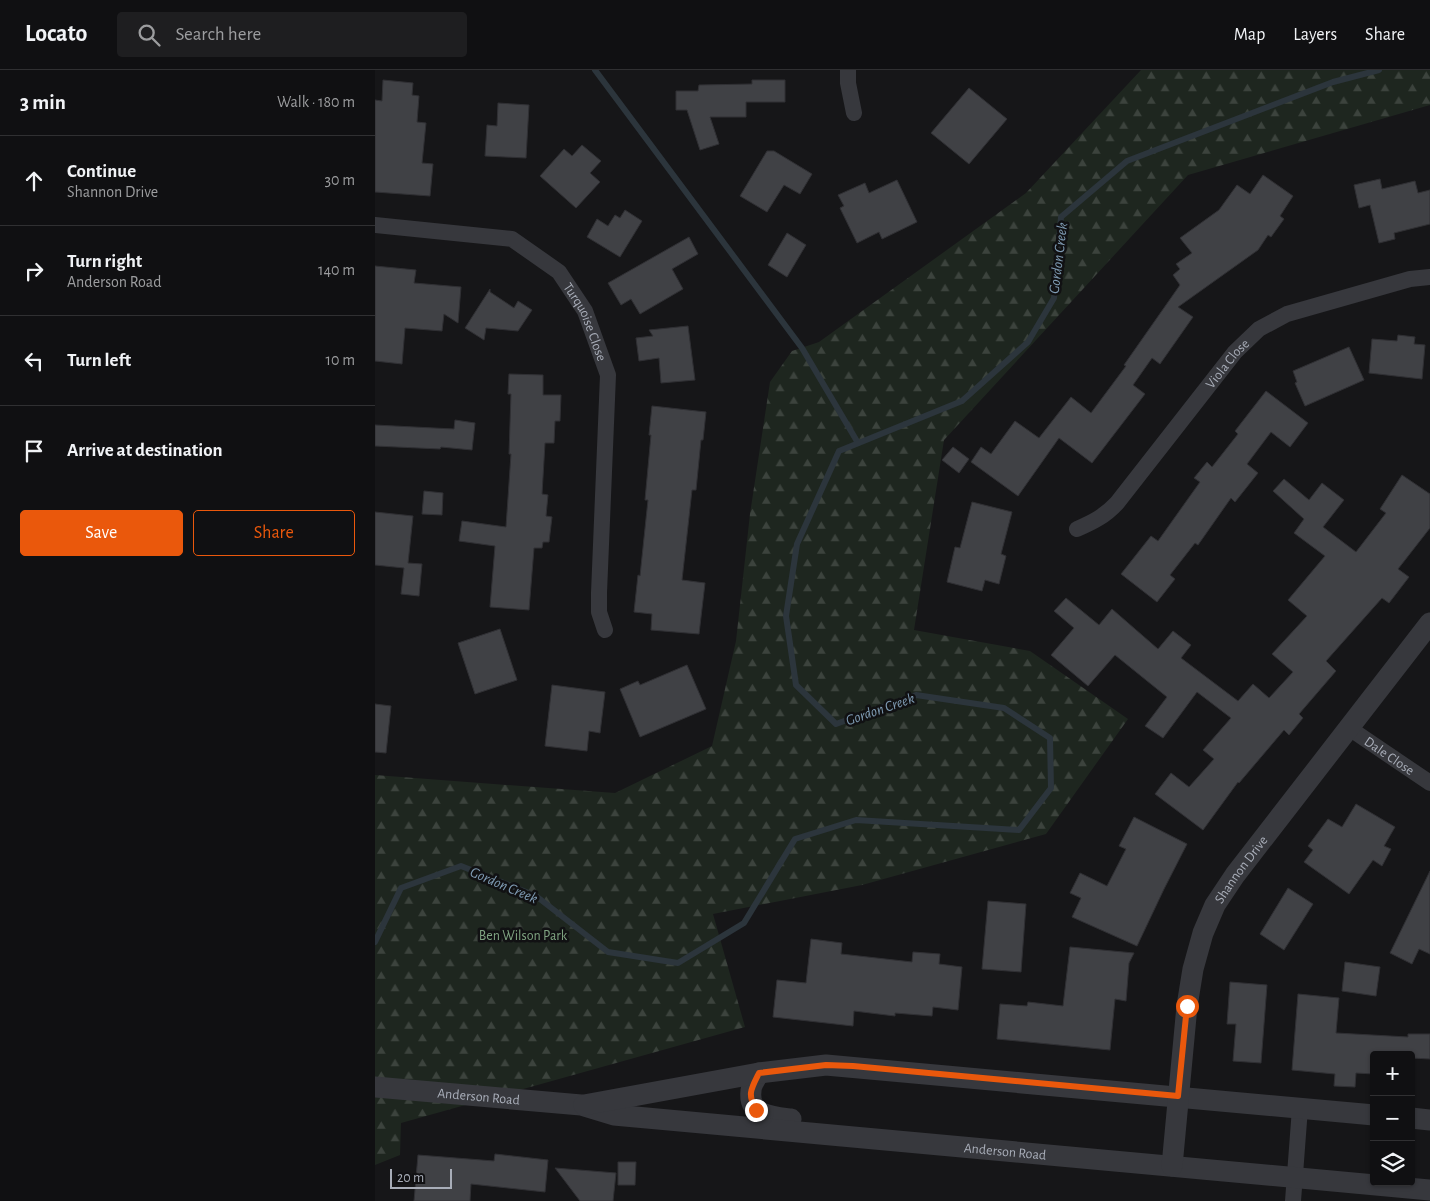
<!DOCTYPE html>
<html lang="en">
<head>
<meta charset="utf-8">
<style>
  :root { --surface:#101012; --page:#1e1e20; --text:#f1f3f6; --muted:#9c9d9f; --line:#303032; --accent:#ea580c }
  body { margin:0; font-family:"Alegreya Sans",sans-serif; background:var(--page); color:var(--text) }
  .controls { position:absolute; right:15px; bottom:15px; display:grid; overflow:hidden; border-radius:5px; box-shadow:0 1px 4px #0004 }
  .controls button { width:45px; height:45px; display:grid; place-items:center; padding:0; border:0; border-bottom:1px solid var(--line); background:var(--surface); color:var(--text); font:25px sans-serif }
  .scale { position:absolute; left:15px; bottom:12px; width:62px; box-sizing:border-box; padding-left:5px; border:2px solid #a8adb8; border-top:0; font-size:14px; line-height:18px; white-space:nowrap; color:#a8adb8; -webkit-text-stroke:4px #111113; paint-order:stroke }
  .stop { position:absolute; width:15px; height:15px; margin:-11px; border:4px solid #ea580c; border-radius:50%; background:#fff }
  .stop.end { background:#ea580c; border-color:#fff; box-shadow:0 1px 5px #0008 }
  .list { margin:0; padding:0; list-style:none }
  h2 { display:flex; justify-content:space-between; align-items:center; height:65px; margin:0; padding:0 20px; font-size:21px }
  h2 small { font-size:16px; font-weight:400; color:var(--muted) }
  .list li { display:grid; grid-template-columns:32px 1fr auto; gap:15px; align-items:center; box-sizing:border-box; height:90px; padding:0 20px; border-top:1px solid var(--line) }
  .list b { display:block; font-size:19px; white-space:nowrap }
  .list p { margin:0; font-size:16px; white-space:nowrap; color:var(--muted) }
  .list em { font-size:16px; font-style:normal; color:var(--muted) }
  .actions { display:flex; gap:10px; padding:15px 20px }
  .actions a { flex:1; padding:11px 0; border:1px solid var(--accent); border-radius:5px; text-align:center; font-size:18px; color:var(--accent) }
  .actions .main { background:var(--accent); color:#fff }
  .icon { flex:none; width:28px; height:28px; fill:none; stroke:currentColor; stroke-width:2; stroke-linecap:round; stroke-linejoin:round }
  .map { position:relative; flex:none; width:1055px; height:1131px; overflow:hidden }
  header { display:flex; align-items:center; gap:30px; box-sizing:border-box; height:70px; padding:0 25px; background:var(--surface); border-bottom:1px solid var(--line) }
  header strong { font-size:24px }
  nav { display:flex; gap:28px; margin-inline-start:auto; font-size:18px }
  .search { width:350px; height:45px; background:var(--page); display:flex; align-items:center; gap:12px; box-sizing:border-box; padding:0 18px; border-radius:5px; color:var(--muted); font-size:19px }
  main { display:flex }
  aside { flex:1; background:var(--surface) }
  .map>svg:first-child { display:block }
</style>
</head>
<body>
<header>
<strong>Locato</strong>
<div class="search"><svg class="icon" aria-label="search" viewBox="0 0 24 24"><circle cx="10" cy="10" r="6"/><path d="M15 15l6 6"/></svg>Search here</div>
<nav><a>Map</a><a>Layers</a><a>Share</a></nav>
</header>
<main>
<aside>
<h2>3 min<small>Walk · 180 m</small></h2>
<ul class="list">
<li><svg class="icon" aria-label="ahead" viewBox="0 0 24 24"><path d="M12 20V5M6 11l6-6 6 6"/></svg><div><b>Continue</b><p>Shannon Drive</p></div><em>30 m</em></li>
<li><svg class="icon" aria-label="right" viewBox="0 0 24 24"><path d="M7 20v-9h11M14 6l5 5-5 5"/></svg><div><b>Turn right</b><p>Anderson Road</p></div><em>140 m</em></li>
<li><svg class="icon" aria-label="left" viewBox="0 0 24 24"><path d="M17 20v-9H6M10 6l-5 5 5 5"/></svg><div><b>Turn left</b></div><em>10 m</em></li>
<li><svg class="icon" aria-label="arrive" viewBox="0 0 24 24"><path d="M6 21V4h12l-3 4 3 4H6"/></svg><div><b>Arrive at destination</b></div></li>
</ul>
<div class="actions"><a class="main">Save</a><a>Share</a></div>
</aside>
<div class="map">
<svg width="1055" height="1131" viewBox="0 0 1055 1131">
  <defs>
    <pattern id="forest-firs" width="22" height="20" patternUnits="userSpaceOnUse" patternTransform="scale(1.25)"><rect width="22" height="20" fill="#1e261f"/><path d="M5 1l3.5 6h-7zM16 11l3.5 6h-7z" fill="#3c433d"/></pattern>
  </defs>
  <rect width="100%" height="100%" fill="#161618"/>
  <!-- forest -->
  <polygon fill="url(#forest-firs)" points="766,0 1055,0 1055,35 813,105 569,370 539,560 655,581 753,649 671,764 487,815 338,844 370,957 26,1053 25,1085 0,1095 0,705 240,723 337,676 361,571 375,444 395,312 417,281 444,272 651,123"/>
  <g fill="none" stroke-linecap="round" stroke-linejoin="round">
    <!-- stream -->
    <g stroke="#2c353c" stroke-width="6">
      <polyline points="220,0 427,278 483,373"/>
      <polyline points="0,872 26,818 86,796 161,826 233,882 303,893 369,853 420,769 481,750 644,760 676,718 675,668 629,638 541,625 461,654 421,615 411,546 422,474 464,381 587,331 653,272 679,228 686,147 752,91 958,12 1004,0"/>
    </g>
  </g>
  <!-- building -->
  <g fill="#404145" stroke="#303034">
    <polygon points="8,10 38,13 37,25 44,26 42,52 51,53 47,93 58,94 55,126 0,122 0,30 7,31"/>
    <polygon points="377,10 410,10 410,32 371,32 371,47 335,47 344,74 325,80 312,40 301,40 301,21 323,21 324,15 377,14"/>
    <polygon points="594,18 632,49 594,94 556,63"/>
    <polygon points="123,33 154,35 151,88 110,86 112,55 122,56"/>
    <polygon points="207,75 226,91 215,103 225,112 201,138 165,106 189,79 197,86"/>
    <polygon points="392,81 399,81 437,104 425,124 409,115 392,142 365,126"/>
    <polygon points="888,105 918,126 905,146 909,149 896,167 893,165 883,180 803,237 818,247 785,294 777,288 758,315 770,324 717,393 684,368 643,426 596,392 606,377 616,384 640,351 664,368 696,327 716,343 751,296 749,295 805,215 798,205 805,199 801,194 817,183 805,168 844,140 862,115 875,124"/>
    <polygon points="1005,109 1007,119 1040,111 1043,123 1055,120 1055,154 1019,163 1020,169 1004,173 995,135 984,138 979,115"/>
    <polygon points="522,110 542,152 507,169 504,162 482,173 465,138 469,136 463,125 490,113 494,123"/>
    <polygon points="250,140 267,151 245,187 212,167 222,149 233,156 240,145 245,148"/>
    <polygon points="412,163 431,175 412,207 393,195"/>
    <polygon points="314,167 323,184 297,199 308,219 265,244 256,229 246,235 233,213"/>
    <polygon points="0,196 41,200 39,213 86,217 83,253 69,244 67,261 30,258 27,294 0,291"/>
    <polygon points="115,219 115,222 139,238 143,231 157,240 143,261 111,258 109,270 90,258"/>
    <polygon points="313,256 320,310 286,313 284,288 264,291 261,268 278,266 274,260"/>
    <polygon points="1023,265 1040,267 1039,274 1050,275 1047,309 994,303 997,269 1022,271"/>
    <polygon points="974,277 989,310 930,336 920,313 922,312 918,301"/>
    <polygon points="134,304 168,305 168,325 186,325 185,351 180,351 179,373 170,373 167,424 173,425 171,446 177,447 174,472 168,472 167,478 159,478 154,540 115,537 120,476 84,471 87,451 131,457 136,384 134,384 136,324 133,324"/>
    <polygon points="891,321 933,353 915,377 896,362 872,394 883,403 860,432 856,428 823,475 820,473 795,505 800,509 782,532 746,504 776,466 783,471 825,412 819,408 832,392 837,397 863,364 860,361"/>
    <polygon points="277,336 331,342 328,370 326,370 321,420 317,420 307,510 330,513 324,564 276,560 277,544 259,542 263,505 265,506 273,430 270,430 276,365 274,365"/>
    <polygon points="80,350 100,353 97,380 66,377 65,379 0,376 0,355 79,359"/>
    <polygon points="578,377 594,389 584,403 567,390"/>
    <polygon points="1027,405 1055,424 1055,458 1023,499 1034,507 1014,533 1007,528 951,591 961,601 924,644 928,648 914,665 909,660 864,713 863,712 828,760 780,724 796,703 814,717 839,689 828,680 856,648 822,622 788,668 770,656 792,627 740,585 713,616 676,585 699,558 679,541 691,528 724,555 737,539 783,579 798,561 816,575 806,588 863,631 878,614 894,628 918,602 897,584 932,546 913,530 950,486 919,463 929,449 898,421 909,409 934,430 947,413 969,430 948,457 981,482 1011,443 1005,439"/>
    <polygon points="49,421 68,423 67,445 47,444"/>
    <polygon points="597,432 637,442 626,484 631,486 624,514 610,510 607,521 572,512 580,477 585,478"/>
    <polygon points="0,442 38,446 33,493 47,494 44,526 26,524 29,498 0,495"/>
    <polygon points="125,559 142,610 100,624 83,573"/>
    <polygon points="312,595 331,639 265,667 245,619 263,611 265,615"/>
    <polygon points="177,615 230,622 225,663 214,661 212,681 170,676"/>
    <polygon points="0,634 16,636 11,683 0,682"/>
    <polygon points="981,734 1020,757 1009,776 1016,779 1007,796 998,790 974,824 929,792 938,780 933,776 953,749 967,757"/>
    <polygon points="759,747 812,774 789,819 762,876 697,847 706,828 695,823 705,803 732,816 751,779 744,776"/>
    <polygon points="1055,801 1055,884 1044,879 1037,894 1015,883"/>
    <polygon points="913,818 938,834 909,880 885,864"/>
    <polygon points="613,831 651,834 646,902 607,899"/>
    <polygon points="436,869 467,873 466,884 537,892 538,882 565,884 564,894 587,897 583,940 558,937 557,946 520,943 520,946 479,941 478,956 398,947 402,910 431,913"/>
    <polygon points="695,877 759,883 754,893 751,931 740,929 735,980 622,969 625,934 652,936 653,932 688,936"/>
    <polygon points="970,892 1005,897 1001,926 967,921"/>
    <polygon points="855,912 892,915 886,993 858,991 861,954 852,954"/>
    <polygon points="923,924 964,928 961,963 1033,967 1033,964 1055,964 1055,989 1036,988 1036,985 999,985 999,1004 981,1003 980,1017 959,1016 960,1004 917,1000"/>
    <polygon points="120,1084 173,1090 170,1122 96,1114 95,1131 39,1131 43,1085 119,1091"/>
    <polygon points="243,1092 261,1092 260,1115 243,1115"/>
    <polygon points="180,1098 241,1103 238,1131 205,1131"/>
  </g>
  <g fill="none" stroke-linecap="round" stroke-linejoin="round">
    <!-- minor -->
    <g stroke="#37383d" stroke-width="16">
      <polyline points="473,0 473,13 479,43"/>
      <path id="s1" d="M0 155 137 169 184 202 210 241 233 305 224 523V542L230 560"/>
      <path id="s2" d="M702 459C718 452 730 446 742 433L860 282 884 259 912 244 1035 209 1055 207"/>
      <path id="s3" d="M974 658 1055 713"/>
      <polyline points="918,1131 925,1038"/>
    </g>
    <!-- tertiary -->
    <g stroke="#37383d" stroke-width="21">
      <path d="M384 1003C381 1008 376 1015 376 1021 373 1046 399 1047 416 1049"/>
      <path id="s4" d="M0 1017 206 1035 239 1045 1055 1120"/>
      <polyline points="209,1035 384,1003 451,995 999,1045"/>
      <polyline points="1036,1048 1055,1050"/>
      <path id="s5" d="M797 1096 812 936 818 899 828 863 840 835 860 805 1055 553"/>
    </g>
  </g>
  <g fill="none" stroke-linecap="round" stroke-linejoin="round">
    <!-- route -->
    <path stroke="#ea580c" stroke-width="6" d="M381 1040C372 1024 376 1019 384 1003L451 995 478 996 803 1026 812 936"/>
  </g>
  <g text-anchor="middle" stroke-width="5" stroke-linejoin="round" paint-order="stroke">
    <!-- street labels -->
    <g font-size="14" fill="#a8adb8" stroke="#111113">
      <text dy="5" stroke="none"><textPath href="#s1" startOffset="252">Turquoise Close</textPath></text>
      <text dy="5" stroke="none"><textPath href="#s2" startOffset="226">Viola Close</textPath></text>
      <text dy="5" stroke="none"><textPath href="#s3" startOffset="49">Dale Close</textPath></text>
      <text dy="5" stroke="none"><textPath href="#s5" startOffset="310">Shannon Drive</textPath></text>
      <text dy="5" stroke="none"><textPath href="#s4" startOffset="104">Anderson Road</textPath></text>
      <text dy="5" stroke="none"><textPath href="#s4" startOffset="634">Anderson Road</textPath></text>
    </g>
    <!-- park labels -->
    <g font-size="14" fill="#7fa381" stroke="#111113">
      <text x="148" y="870">Ben Wilson Park</text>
    </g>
    <!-- water labels -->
    <g font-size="15" font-style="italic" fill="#7f9bb3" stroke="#111113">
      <text transform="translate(683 188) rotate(-83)" y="5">Gordon Creek</text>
      <text transform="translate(505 639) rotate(-19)" y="5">Gordon Creek</text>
      <text transform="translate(129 815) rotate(23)" y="5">Gordon Creek</text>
    </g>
  </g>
</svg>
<div class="controls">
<button>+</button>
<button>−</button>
<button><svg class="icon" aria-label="layers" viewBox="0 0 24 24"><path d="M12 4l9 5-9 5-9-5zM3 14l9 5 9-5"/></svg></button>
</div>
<div class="scale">20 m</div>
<div class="stop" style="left:812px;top:936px"></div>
<div class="stop end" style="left:381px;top:1040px"></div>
</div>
</main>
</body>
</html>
